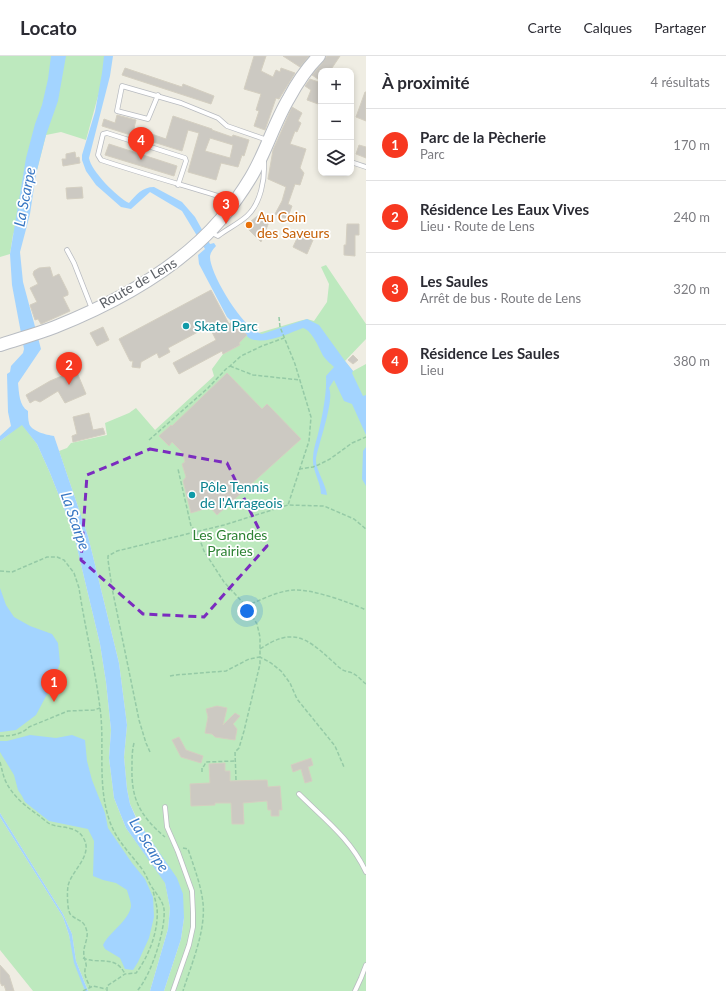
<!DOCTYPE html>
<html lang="fr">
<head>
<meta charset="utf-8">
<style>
  :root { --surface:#fff; --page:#f7f7f7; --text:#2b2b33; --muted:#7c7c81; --line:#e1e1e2; --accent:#f73820 }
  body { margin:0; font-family:Lato,sans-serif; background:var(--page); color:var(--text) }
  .controls { position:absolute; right:12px; top:12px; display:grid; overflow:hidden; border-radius:8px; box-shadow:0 2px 6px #0003 }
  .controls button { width:36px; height:36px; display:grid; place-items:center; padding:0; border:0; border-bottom:1px solid var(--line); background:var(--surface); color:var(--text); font:20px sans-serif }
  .you { position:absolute; left:247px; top:555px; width:14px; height:14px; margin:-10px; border:3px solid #fff; border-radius:50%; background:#1a73e8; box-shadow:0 0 0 6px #1a73e833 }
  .badge { display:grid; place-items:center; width:26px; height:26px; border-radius:50%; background:var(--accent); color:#fff; font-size:13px; font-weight:700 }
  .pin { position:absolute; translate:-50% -33px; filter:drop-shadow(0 1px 2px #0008) }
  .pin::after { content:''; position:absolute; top:21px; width:14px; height:12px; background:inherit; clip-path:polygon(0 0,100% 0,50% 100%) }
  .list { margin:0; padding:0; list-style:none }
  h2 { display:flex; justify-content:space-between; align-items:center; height:52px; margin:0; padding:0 16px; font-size:17px }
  h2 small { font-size:13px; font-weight:400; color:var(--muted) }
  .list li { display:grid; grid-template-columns:26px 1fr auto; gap:12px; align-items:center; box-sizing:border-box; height:72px; padding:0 16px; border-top:1px solid var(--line) }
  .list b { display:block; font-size:15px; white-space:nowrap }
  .list p { margin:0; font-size:13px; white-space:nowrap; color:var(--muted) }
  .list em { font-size:13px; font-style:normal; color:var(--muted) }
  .icon { flex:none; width:22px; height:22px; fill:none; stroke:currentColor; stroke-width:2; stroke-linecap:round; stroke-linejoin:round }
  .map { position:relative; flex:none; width:366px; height:935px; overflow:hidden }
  header { display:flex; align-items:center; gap:24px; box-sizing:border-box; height:56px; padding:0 20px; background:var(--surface); border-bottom:1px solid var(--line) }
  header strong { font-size:19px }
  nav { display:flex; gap:22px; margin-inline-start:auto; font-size:14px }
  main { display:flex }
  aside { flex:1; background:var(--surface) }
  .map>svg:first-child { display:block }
</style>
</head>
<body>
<header>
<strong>Locato</strong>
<nav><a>Carte</a><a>Calques</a><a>Partager</a></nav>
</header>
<main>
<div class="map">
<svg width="366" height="935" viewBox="0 0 366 935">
  <rect width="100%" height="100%" fill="#efede3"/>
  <!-- green -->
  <g fill="#bde9be">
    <polygon points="0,0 109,0 86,84 61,76 46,79 36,118 13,179 10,198 0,201"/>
    <polygon points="326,209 366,268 366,283 345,305 353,315 366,308 366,935 164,935 181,883 184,862 130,748 127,733 124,701 127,669 119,607 88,480 59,395 67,392 71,387 107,379 105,367 129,357 136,352 155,374 214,320 212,313 223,298 240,289 239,287 247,279 250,282 251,279 299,265 307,263 314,265 327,246 329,228 321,211"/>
    <polygon points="22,368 37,388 50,417 73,475 100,588 106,626 111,674 109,702 114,742 126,772 165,826 170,852 168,873 150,935 88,935 76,905 72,878 63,858 0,757 0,385"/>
    <polygon points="0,761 63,861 69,879 72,892 85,935 33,935 0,894"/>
  </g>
  <!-- water -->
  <g fill="#a3d4ff">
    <path d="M51 0H66L58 45 46 79 36 118 30 158 20 196 23 226 41 293 18 327C19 336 19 350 28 355 28 358 28 364 29 367 30 375 47 379 54 380L88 480 119 607 127 669 124 701 127 733 130 748 137 764 177 822 183 838 184 862 181 883 164 935H150L168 873 170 852 165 827 126 772 114 742 109 702 111 674 106 626 100 588 73 475 50 417 37 388 22 369 0 385V380L11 370 8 356 7 318 10 316 11 310 23 297 24 293 12 229 10 198 26 102 35 68 42 49 48 23Z"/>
    <path d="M104 0H113L110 20 89 102C91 115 117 141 129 147 136 139 142 131 154 131L182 146 195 161 210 188 214 187 216 190C213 193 210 197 210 201 210 218 244 275 262 278L307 263 319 269 345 305 353 315 352 317 363 340 366 339V379L352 348 344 345 334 324 329 332C335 344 318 389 316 403 315 413 326 428 327 439L321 438C321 426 312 415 313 402 313 394 316 386 318 378 322 362 327 337 326 320L334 311C331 308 327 305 324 301 319 293 313 275 303 272 289 277 264 290 249 282L227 261 199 208 198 199 205 193 182 155 150 136 131 153 121 151 96 129 86 115 82 104V99L95 56 102 17Z"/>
    <polygon points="366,391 366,430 362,423 363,395"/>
    <polygon points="0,532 6,549 14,561 30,570 52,578 58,587 60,607 53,627 36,659 16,674 1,676 0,676"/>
    <path d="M30 679 56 682 72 679 85 684 87 705 92 724 105 757 108 772 132 807 145 823 153 841 154 861 149 882 138 906 133 914 125 913 120 902 105 893 103 889C109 876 129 865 131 850 131 845 128 838 127 834L116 827 103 824 93 820 94 785 88 773 49 765 25 746 22 740 18 734 14 719 0 696V685H7Z"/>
    <polygon points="0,757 63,858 72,878 76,905 88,935 85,935 74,907 69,879 63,861 0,761"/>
  </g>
  <!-- building -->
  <g fill="#ccc9c2" stroke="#d4cfc1" fill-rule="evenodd">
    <polygon points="254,0 266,0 261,15 273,21 276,14 280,16 281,12 295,17 279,43 276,42 265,74 254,70 259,55 256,54 261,38 244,33"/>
    <polygon points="283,0 309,0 300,11"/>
    <polygon points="327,0 340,0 330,15 321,15 321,25 312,19 324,5"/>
    <polygon points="125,12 182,31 183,28 214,40 211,48 122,19"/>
    <polygon points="310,23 321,27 321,49 307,44 311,34 305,30"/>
    <polygon points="365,36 366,36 366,65 356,61"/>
    <polygon points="292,51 302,57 298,65 301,67 297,76 295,75 290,88 306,93 300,112 304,117 300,129 295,128 288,148 292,150 287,163 275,158 282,145 286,131 268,123 273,94"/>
    <path d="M117 59 136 64 134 72 166 83 173 60 212 73V74L232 81 233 79 249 84 244 100 242 99 238 111 221 107 216 124 188 116 199 77 188 74 182 95 102 70 104 63 115 67ZM210 82 233 89 230 102 205 95Z"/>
    <polygon points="109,88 177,110 174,120 105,99"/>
    <polygon points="359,89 366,91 366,102 356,98"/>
    <polygon points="75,96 76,102 79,101 80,107 63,110 62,103 66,103 66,98"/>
    <polygon points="82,131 83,142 67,143 66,132"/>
    <polygon points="261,157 271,161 261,186 245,170"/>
    <polygon points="347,168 359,168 359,179 355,179 355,200 344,199 344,189 346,189"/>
    <polygon points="299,178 313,184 307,198 293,191"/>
    <polygon points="50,211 53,221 59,218 68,236 68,239 63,241 70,255 41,268 38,263 35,264 30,249 37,246 30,232 38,228 33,218 34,215 39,212"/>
    <polygon points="211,234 229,268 232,266 247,279 239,287 240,289 223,298 222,295 179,318 173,307 216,284 209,270 168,292 170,296 159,302 157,297 141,306 140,312 132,311 133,305 130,305 119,283"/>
    <polygon points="103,271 109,284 97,290 90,277"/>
    <polygon points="353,299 358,304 353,308 348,304"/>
    <polygon points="76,314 86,338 65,347 58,335 40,346 35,344 30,347 26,339 50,325"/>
    <polygon points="227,317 262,353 267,348 301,383 217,459 210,451 191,457 183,425 186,421 182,408 185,406 183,397 172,386 169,390 159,380 171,369 172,370"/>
    <polygon points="89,357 93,374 103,372 105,378 73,386 72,380 77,378 73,361"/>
    <polygon points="217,650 227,652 223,669 235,657 240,660 233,668 237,673 235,684 215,681 212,678 205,677 208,661 206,653"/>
    <polygon points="179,681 186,694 203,700 201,707 181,701 172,684"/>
    <polygon points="311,702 313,709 308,711 312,725 305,727 301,713 293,716 291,709"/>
    <polygon points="225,707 225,715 230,715 230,725 267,724 268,731 280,730 282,754 279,754 279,760 271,760 271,754 268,754 267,745 243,747 244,768 232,768 231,747 215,747 215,749 191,750 190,728 210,727 209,708"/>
    <polygon points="0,909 9,919 14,935 6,935 4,929 2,930 0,926"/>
  </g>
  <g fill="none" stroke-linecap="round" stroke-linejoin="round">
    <defs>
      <g id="lane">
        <polyline points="158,39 148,63 117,55 122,30 181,47 218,62 227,70 267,84"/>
        <polyline points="351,106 366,111"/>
        <path d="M178 129 186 105 185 102 107 77 103 78 98 99 101 104C143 118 186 130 228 143L233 146"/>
        <path d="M210 176 218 180C227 173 238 168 247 160 261 147 265 123 264 105"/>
        <polyline points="67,194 74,207 92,253"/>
        <path d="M299 738C323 762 351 783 366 816"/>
        <polyline points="165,751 167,771 178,796 192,835 193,857 193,871 189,889 173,935"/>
        <polyline points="355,935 361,922 366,909"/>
      </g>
      <path id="secondary" d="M0 289C18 283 37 278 55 271 115 247 179 212 221 163 232 150 242 136 251 121 266 96 274 67 289 42 297 27 307 12 319 0"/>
    </defs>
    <!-- lane casing -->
    <use href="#lane" stroke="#b8bbc0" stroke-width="5.5"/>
    <!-- secondary casing -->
    <use href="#secondary" stroke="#b8bcc2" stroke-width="14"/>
    <!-- path -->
    <g stroke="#95caa6" stroke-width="1.5" stroke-dasharray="4 2" stroke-linecap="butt">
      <polyline points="279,261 280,271 295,308 311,361 309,385 288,449"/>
      <polyline points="230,310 253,319 300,324"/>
      <polyline points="149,384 208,332 226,313 230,310 241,300 262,290 284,282"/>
      <polyline points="299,413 313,411 318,409 330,403 352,387 366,381"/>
      <path d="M0 515 12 516 47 501H57L64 504 74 517 79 532C85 572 95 612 100 652 105 688 97 727 109 763 115 783 130 797 142 813 147 820 149 828 154 834 158 840 163 846 164 853 166 873 151 920 137 935"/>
      <path d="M246 550C261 544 277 535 294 534 312 533 349 546 366 554"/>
      <path d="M260 593C291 572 305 580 331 604 334 606 337 610 340 612 344 616 350 615 354 618 358 620 362 625 366 628"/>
      <polyline points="170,620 175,619 226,615 249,603 260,601 260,581 257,568 246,550 224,526 204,495 197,476 191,470 178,413"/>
      <path d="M0 680C10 680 21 679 29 671L68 655 94 654 100 652"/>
      <path d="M134 687C132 695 132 702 132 711 131 743 140 760 165 781"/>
      <polyline points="150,696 146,687 139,664 112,532 108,504 108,500 117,495 224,469 288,449 324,450 354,463 366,473"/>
      <path d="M0 706C2 713 3 720 6 726 13 740 25 750 38 759 41 761 46 766 50 768 62 773 77 769 84 783 93 800 71 815 68 830 67 836 67 856 71 859 79 866 84 863 87 876 88 881 85 888 84 893 83 899 85 903 86 908 87 913 85 910 85 914 84 920 88 926 90 931"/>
      <polyline points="202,716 202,711 204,710 206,706 235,705"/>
      <polyline points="236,724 235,696 239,692 244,675 260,608 260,601 271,607 281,615 290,627 297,643 335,690 344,711"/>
      <path d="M183 792 188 793C194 811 201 829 203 847 206 875 191 909 183 935"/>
      <path d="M83 902C99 909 115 898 125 918"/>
      <polyline points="83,935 93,930 106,933"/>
      <path d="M107 935V930L125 918 136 917C149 900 159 874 157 852 156 846 154 840 153 834"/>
    </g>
    <!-- lane -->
    <use href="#lane" stroke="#fff" stroke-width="4"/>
    <!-- secondary -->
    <use href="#secondary" stroke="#fff" stroke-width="12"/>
  </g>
  <!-- marked area -->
  <path fill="none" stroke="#7b2cbf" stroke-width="3" stroke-dasharray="8 5" stroke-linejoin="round" d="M150 393 227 407 267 490 204 561 143 558 81 504 87 419Z"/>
  <!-- markers -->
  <circle fill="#e8710a" stroke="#fff" stroke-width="1.5" cx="249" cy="169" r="4"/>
  <g fill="#0f9aa8" stroke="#fff" stroke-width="1.5">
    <circle cx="186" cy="270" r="4"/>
    <circle cx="192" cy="439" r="4"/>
  </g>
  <g text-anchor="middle" stroke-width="3.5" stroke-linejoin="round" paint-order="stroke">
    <!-- food labels -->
    <g font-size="14" fill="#c56008" stroke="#fff" text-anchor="start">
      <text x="257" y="166">Au Coin<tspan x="257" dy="16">des Saveurs</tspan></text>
    </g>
    <!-- street labels -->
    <g font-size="14" fill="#5b5f65" stroke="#fff">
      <text transform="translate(138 227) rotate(-30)" y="5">Route de Lens</text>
    </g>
    <!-- culture labels -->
    <g font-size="14" fill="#0d838f" stroke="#fff" text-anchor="start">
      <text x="194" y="275">Skate Parc</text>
      <text x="200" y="436">Pôle Tennis<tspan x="200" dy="16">de l'Arrageois</tspan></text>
    </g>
    <!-- park labels -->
    <g font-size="14" fill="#2d8233" stroke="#fff">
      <text x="230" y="484">Les Grandes<tspan x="230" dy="16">Prairies</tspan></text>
    </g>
    <!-- water labels -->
    <g font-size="15" font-style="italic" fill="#3978c4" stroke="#fff">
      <text transform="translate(25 141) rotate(-79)" y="5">La Scarpe</text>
      <text transform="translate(75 465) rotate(71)" y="5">La Scarpe</text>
      <text transform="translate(149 789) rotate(58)" y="5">La Scarpe</text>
    </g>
  </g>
</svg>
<div class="controls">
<button>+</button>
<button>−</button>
<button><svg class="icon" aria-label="layers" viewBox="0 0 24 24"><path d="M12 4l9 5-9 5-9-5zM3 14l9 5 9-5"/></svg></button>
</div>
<div class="you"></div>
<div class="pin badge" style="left:54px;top:646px">1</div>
<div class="pin badge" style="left:69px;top:329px">2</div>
<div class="pin badge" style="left:226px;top:168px">3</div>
<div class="pin badge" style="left:141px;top:104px">4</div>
</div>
<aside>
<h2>À proximité<small>4 résultats</small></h2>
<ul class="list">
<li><span class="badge">1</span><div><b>Parc de la Pècherie</b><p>Parc</p></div><em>170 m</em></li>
<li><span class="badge">2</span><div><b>Résidence Les Eaux Vives</b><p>Lieu · Route de Lens</p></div><em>240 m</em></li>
<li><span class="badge">3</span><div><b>Les Saules</b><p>Arrêt de bus · Route de Lens</p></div><em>320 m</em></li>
<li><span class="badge">4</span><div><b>Résidence Les Saules</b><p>Lieu</p></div><em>380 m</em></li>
</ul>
</aside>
</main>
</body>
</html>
